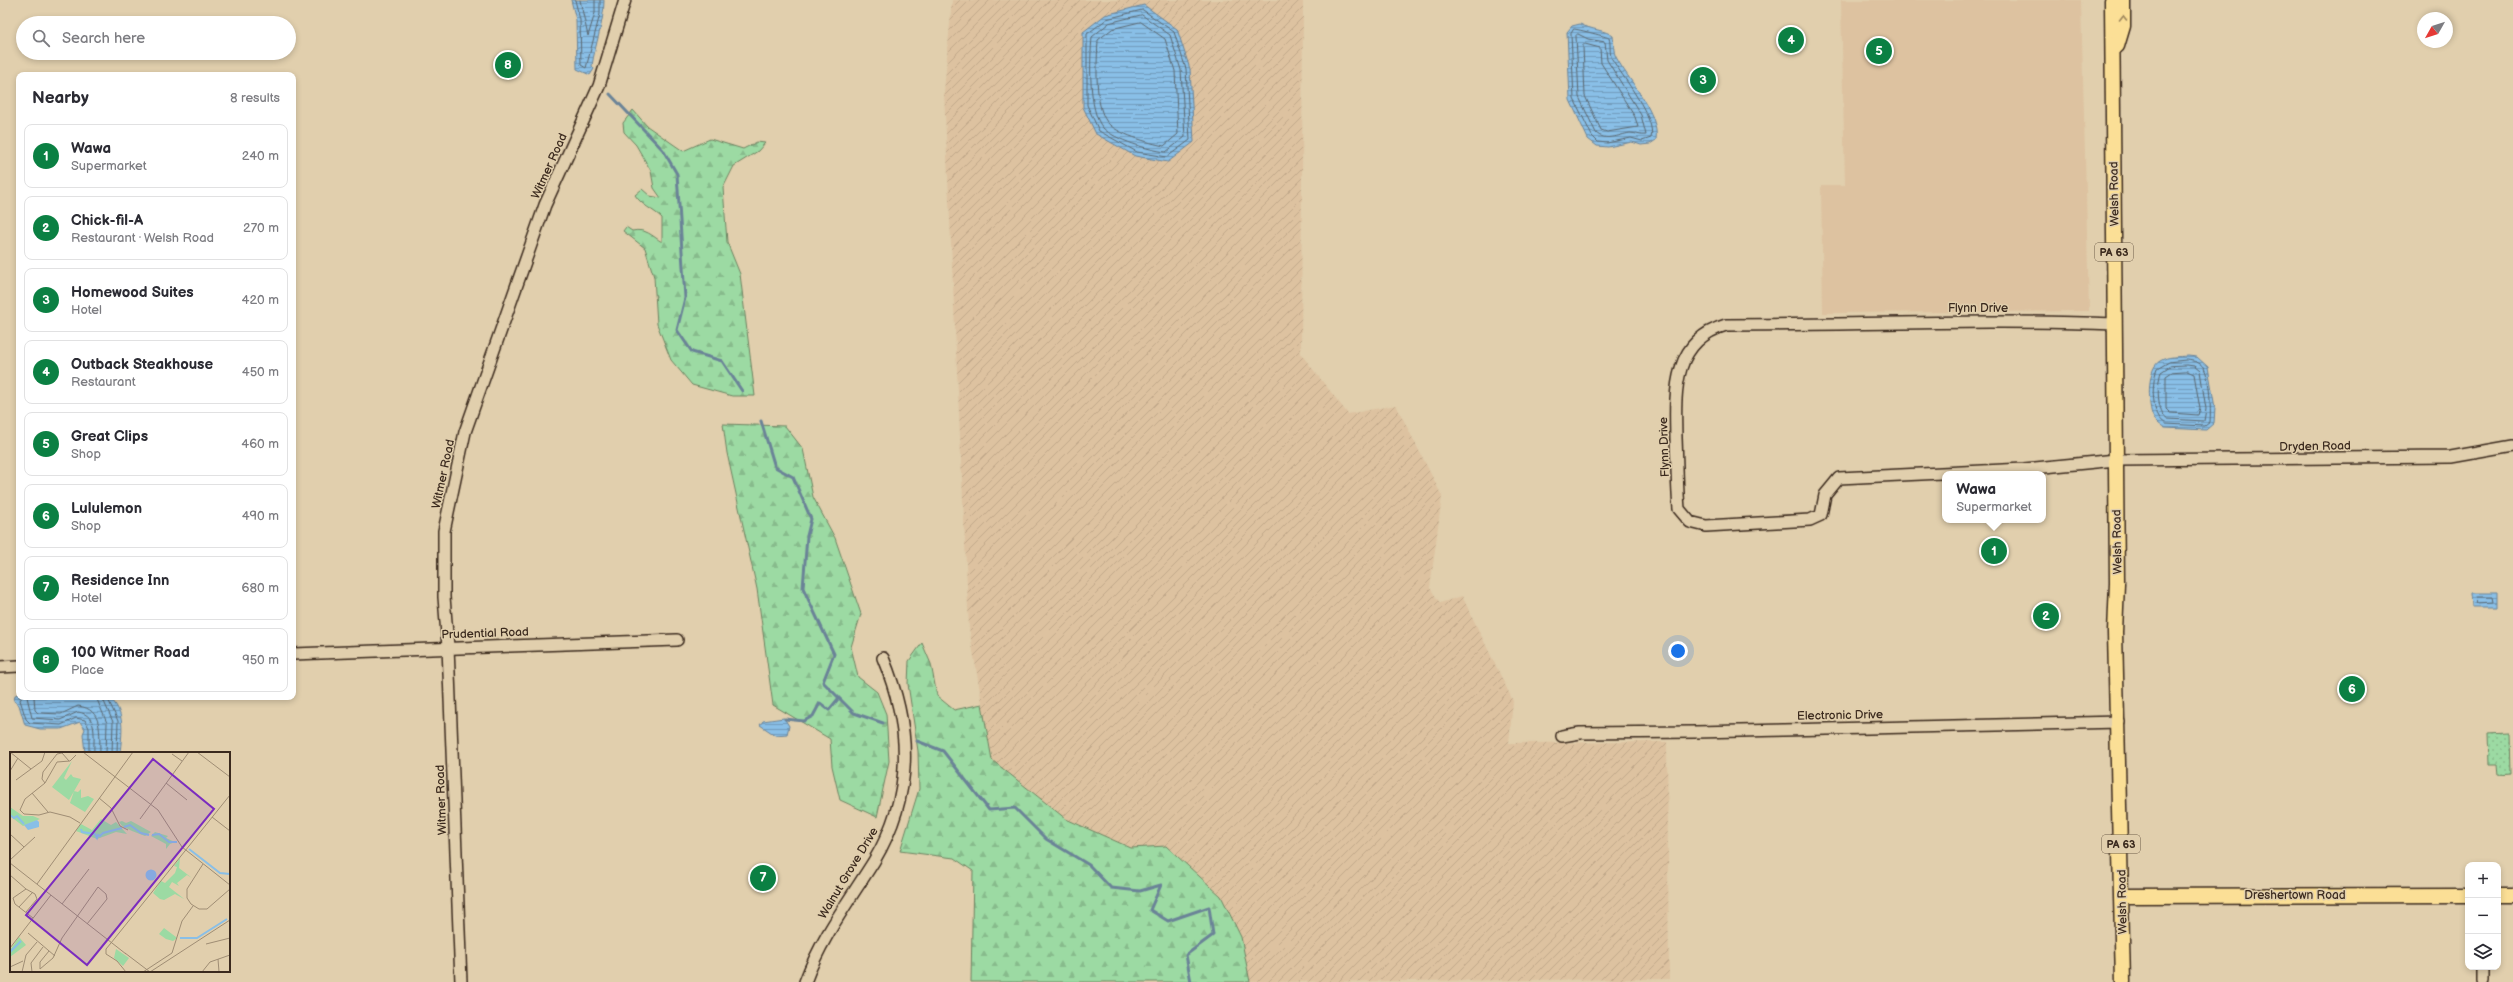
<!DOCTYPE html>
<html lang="en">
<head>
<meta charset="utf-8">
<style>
  :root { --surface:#fff; --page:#f7f7f7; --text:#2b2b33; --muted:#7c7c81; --line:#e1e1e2; --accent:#0b8043 }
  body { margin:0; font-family:"Balsamiq Sans",sans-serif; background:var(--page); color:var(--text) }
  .controls { position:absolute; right:12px; bottom:12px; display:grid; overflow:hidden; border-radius:8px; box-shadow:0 2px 6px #0003 }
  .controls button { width:36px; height:36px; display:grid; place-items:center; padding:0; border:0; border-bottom:1px solid var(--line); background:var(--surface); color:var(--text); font:20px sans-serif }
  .compass { position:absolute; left:2417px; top:12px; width:36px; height:36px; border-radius:50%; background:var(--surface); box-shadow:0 2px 6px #0003; rotate:231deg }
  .you { position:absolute; left:1678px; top:651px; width:14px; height:14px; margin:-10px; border:3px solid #fff; border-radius:50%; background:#1a73e8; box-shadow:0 0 0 6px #1a73e833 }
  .badge { display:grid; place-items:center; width:26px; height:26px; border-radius:50%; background:var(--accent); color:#fff; font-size:13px; font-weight:700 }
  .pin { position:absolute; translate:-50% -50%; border:2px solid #fff; box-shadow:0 1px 4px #0006 }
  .popup { position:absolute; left:1942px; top:471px; width:104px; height:52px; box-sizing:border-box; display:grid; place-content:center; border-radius:8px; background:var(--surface); filter:drop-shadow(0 1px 3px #0005); font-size:13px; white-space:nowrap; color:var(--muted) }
  .popup b { font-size:15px; color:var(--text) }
  .popup::after { content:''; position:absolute; left:50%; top:100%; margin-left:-8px; border:8px solid transparent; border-top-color:var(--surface) }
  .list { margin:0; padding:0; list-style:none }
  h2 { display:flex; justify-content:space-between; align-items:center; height:52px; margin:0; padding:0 16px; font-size:17px }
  h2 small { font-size:13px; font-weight:400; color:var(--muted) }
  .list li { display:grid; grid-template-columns:26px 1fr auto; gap:12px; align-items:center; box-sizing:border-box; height:64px; margin:0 8px 8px; padding:0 8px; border:1px solid var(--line); border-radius:8px }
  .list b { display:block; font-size:15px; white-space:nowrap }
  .list p { margin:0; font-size:13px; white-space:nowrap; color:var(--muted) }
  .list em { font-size:13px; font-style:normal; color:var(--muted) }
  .icon { flex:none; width:22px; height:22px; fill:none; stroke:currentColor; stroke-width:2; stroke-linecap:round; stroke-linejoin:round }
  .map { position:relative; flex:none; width:2513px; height:982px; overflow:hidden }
  .search { position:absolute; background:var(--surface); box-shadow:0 2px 6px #0003; left:16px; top:16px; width:280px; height:44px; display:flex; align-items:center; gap:10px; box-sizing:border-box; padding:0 14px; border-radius:22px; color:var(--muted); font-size:15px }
  .panel { position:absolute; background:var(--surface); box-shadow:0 2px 6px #0003; left:16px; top:72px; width:280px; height:628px; border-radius:8px }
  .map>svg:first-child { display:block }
</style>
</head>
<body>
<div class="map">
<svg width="2513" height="982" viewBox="0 0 2513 982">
  <defs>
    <pattern id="industrial-furrows" width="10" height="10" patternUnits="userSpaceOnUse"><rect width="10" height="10" fill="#ddc2a0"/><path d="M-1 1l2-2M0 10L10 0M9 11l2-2" fill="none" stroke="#bfa789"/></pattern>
    <pattern id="grass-dots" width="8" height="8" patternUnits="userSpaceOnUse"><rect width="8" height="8" fill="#9cdaa3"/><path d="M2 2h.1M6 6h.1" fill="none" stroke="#87bb8c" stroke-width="1.8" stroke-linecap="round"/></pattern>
    <pattern id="forest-firs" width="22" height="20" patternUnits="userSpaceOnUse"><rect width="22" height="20" fill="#9cdaa3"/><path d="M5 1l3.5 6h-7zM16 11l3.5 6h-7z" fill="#87bb8c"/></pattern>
    <pattern id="water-rules" width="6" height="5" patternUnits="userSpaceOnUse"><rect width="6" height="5" fill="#89bfe7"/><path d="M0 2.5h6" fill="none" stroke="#719bbb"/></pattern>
  </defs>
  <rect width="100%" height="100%" fill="#e1cfad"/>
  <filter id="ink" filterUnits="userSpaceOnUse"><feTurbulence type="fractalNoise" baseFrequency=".025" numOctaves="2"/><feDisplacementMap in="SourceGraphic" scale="8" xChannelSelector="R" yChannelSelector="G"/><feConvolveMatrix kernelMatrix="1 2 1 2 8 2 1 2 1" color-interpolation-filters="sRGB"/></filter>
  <g filter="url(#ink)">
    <!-- built -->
    <polygon fill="#ddc2a0" points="1841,0 2081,0 2089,311 1823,313 1821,185 1845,185"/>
    <!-- industrial -->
    <polygon fill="url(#industrial-furrows)" points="952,0 1303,0 1301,354 1348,414 1396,405 1442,496 1430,588 1440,603 1462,596 1513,701 1509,743 1667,742 1669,979 1250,982 1241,937 1221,896 1166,846 1131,848 1066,819 992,760 969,628 944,92"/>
    <!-- grass -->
    <polygon fill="url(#grass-dots)" stroke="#6c8260" points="2510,733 2511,774 2499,775 2498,764 2489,764 2488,734"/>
    <!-- forest -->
    <g fill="url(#forest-firs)" stroke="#6c8260">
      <path d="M633 110 647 126 683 151 710 139 743 149 757 142 765 143 758 151 734 166 723 188 727 242 740 274 755 396H732L692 385 671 360 657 324 654 277 645 248 623 231 626 227 632 231C646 228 652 236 662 242V218C653 209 642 206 635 195L642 189 650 196 661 198 654 188 651 171 636 145 624 132 623 123Z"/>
      <polygon points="723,424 785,426 803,449 813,497 835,538 861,614 851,647 858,677 877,692 886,714 889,761 877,817 840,800 832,766 830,739 773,705 757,589 727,453"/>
      <polygon points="922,643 931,664 937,696 954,710 982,704 992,760 1066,819 1131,848 1166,846 1221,896 1241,937 1250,982 971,982 973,871 954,858 900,851 919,789 918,751 908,684 909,661"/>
    </g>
    <!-- water -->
    <g fill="url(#water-rules)" stroke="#6a8397">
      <path d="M571 0H604C604 23 595 44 592 66L594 69 590 75 577 69 576 20Z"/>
      <polygon points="1144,5 1177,29 1190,69 1194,142 1168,162 1135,156 1096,134 1083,107 1083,32 1105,15"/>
      <path d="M1580 24C1591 30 1606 30 1613 36 1614 42 1613 52 1616 57 1628 80 1660 113 1656 140L1650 144 1641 145 1632 142 1608 147 1597 146 1588 139 1570 100 1567 32 1572 26Z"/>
      <path d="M2188 356 2197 357 2208 367 2215 408 2214 423 2206 430 2165 428C2159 424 2154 421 2152 414 2148 402 2147 368 2160 361 2168 356 2178 357 2188 356Z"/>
      <polygon points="2471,593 2497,593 2497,607 2472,607"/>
      <path d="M19 694V697H109C126 712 122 733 120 753H85L83 734 85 729 80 722 61 729H40L25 725 19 705 14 701 15 695Z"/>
      <polygon points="784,718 789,726 787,734 775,735 760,725 763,721"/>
    </g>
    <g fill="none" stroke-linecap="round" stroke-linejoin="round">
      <!-- shore -->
      <g stroke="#5a666e" stroke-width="1">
        <polyline points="575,0 580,20 581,65 586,68 600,14 600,0"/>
        <polyline points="580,0 588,36 595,13 595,0"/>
        <polygon points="1143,10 1174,32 1186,69 1190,140 1167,157 1137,152 1099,131 1087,105 1087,34 1107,19"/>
        <path d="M1142 15 1170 35 1181 70 1185 137 1166 152C1149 150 1115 140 1103 128 1088 111 1090 59 1092 37L1109 23Z"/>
        <path d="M1141 22 1165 39 1175 71 1178 134 1164 146C1150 143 1116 134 1107 122 1094 105 1097 62 1098 40L1112 29Z"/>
        <path d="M1574 29C1577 29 1608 37 1609 38 1611 44 1609 54 1612 59 1622 76 1657 119 1651 138L1642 141 1631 138 1607 143 1598 142 1592 136 1574 99 1571 34Z"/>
        <path d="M1578 34 1588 39 1605 42 1607 60 1641 115 1646 135C1640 136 1636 133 1630 133 1618 135 1606 142 1596 133L1579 97 1576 36Z"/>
        <polygon points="1585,44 1600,48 1601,63 1635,117 1638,127 1607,132 1601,130 1585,96 1583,46"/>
        <path d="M2187 360C2194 361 2200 362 2204 368 2210 379 2211 409 2210 422L2205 426 2166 424C2151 415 2151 385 2157 369L2169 362Z"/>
        <path d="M2187 365 2194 366 2200 371 2206 409 2204 421 2168 419C2156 412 2157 384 2161 372L2170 366Z"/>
        <polygon points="2187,371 2194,374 2200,409 2198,415 2170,413 2166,409 2166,376 2172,372"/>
        <polygon points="2477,597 2492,597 2493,602 2477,603"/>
        <polyline points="22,697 20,700 26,719 30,723 61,725 76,718 85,720 89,728 89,753"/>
        <path d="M27 697 32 718 60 720 78 712C99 715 93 738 94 753"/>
        <path d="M34 697 35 710 38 713 61 714 78 706C104 709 99 734 100 753"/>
        <polyline points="96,697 107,723 106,753"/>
        <polyline points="102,697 113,722 112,753"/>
        <polyline points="107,697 118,721 117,753"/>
      </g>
      <!-- stream -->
      <g stroke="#6a8397" stroke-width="3">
        <polyline points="610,94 663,150 677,174 685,298 677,330 692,352 722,361 742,391"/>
        <polyline points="761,421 775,467 793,477 811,519 807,536 803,588 834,654 823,682 854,713 883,723"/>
        <polyline points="785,719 804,721 813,716 820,703 829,710 838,699"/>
        <polyline points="917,741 943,751 989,810 1015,808 1046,839 1089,865 1111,888 1140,891 1161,885 1150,910 1168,921 1209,907 1213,935 1186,955 1191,982"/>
      </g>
      <defs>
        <g id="minor">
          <path d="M2115 324C1985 319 1856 325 1726 325 1672 341 1675 392 1676 438 1677 461 1677 485 1679 509L1690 522 1706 526 1810 520 1821 515 1825 495 1839 478 2024 469 2116 460 2451 457 2513 446"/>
          <polyline points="293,654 677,640"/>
          <polyline points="0,667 19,666"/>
          <polyline points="1562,736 1580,733 1696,732 2119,722"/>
          <polyline points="2483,967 2483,982"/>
          <polyline points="461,982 448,647 444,597 444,531 465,432 545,205 599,86 625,0"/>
          <path d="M805 982C821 938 849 901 874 861 914 794 912 728 883 658"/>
        </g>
        <g id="major">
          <polyline points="2112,0 2117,583 2115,632 2123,982"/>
          <polyline points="2117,46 2123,26 2123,0"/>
          <polyline points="2498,895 2513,895"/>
          <polyline points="2122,896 2468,895"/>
        </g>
      </defs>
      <!-- minor casing -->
      <use href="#minor" stroke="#3b2a1e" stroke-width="14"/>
      <!-- major casing -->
      <use href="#major" stroke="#3b2a1e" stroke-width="17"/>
      <!-- minor -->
      <use href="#minor" stroke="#e1cfad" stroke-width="11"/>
      <!-- major -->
      <use href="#major" stroke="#fbdf96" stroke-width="14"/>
    </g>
    <!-- one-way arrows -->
    <defs><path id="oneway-chevron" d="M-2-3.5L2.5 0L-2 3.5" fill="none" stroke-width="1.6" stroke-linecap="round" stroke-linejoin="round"/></defs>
    <use stroke="#9b845a" href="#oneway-chevron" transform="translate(2123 18) rotate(-90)"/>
  </g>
  <g text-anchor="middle" stroke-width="3" stroke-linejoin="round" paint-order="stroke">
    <!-- shield labels -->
    <g fill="#e1cfad" stroke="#6d5c49" stroke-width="1">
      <rect x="2095" y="243" width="38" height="18" rx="3"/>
      <rect x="2102" y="835" width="38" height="18" rx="3"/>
    </g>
    <g font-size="11" font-weight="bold" fill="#3b2a1e">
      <text x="2114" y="256">PA 63</text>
      <text x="2121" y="848">PA 63</text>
    </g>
    <!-- street labels -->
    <g font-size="12" fill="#3b2a1e" stroke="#e1cfad">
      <text transform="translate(549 166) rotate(-66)" y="4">Witmer Road</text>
      <text transform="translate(2114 194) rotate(-91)" y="4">Welsh Road</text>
      <text x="1978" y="312">Flynn Drive</text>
      <text transform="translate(2315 446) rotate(-1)" y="4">Dryden Road</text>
      <text transform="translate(1664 447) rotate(-92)" y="4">Flynn Drive</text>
      <text transform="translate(443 474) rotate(-78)" y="4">Witmer Road</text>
      <text transform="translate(2117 542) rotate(-91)" y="4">Welsh Road</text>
      <text transform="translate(485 633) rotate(-2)" y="4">Prudential Road</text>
      <text transform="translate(1840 715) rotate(-1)" y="4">Electronic Drive</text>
      <text transform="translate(441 800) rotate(-92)" y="4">Witmer Road</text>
      <text transform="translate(848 873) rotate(-59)" y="4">Walnut Grove Drive</text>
      <text x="2295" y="899">Dreshertown Road</text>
      <text transform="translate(2122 902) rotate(-91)" y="4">Welsh Road</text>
    </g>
  </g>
  <!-- overview -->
  <g transform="translate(10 752)">
    <rect width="220" height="220" fill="#e1cfad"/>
    <path d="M62 9 54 26 56 28 61 22 63 25 71 27 59 48 42 35ZM71 37V46L78 44 84 47 75 60 60 51 64 39 68 40ZM0 55 13 64H23L30 67 13 74 0 64ZM91 67 101 73 106 70 117 82 106 80 87 87 66 79 71 72 82 78ZM112 69 116 71 121 69 141 80 135 84 122 79 112 74 109 70ZM145 80 158 84 156 86 165 90 160 92 156 97V92L141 84ZM170 106 169 116 182 126 177 123 167 131 169 134 162 130 159 135 173 146 174 147 165 142 154 148 150 147 143 141 151 129 155 131 165 121 167 115 164 114ZM154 176 166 185 167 186 163 189 156 187 149 182ZM9 185 16 193 0 205V198ZM106 197 119 206 113 214 104 206Z" fill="#9cdaa3"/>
    <path d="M27 68 29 70V75L18 78 14 73ZM135.5 123a5.5 5.5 0 1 1 11 0a5.5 5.5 0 1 1-11 0Z" fill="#89bfe7"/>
    <path fill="none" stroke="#89bfe7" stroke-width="2" d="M0 63 4 66 7 64 14 72M114 75 120 73 131 81 139 83M71 77 72 80 85 82 87 86 88 83 90 84 93 81 112 76M142 83 149 82 159 90H167M179 97 210 121 220 122M170 186H187L217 167M0 200 11 189"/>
    <path fill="none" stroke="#9f8d74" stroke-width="1" d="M0 0 21 17M73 0 148 58 172 95 220 133M187 0 220 25M162 2 172 9M66 3 60 9 47 10 35 31 15 47 10 58 14 62 29 63 40 60 60 65 70 71M0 19 8 6M6 28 32 9 35 0M35 31 32 27 33 20 47 2 52 1 59 9M156 31 177 48M22 41 38 60M89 46 101 56 110 74 118 78M202 65 220 79M130 67 179 0M0 82 14 95M0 108 25 85M0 111 116 202M193 112 177 137V146L181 152 189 157H197L220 137M0 123 16 137M27 132 123 0M16 137 25 142 27 147 16 160M3 146 5 152 23 166M3 146 16 137M52 152 79 117M9 155 23 140M18 181 45 204M101 191 96 197V202L107 209 116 220M101 191 220 43M196 192 220 186M0 196 41 143M39 199 30 210V217L43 206 52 186 88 135 96 142 97 147 77 172M115 201 140 220M208 207 209 220M0 215 13 209M12 220 16 203 27 190M22 220 21 211 33 195M133 220 162 201 172 169 183 154M140 220 220 168M192 220 200 210 220 203"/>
    <path fill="#7b2cbf" fill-opacity="0.15" stroke="#7b2cbf" stroke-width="2" d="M143 7 204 57 77 213 16 163Z"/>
    <rect width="220" height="220" fill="none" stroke="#3b2a1e" stroke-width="2"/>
  </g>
</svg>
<div class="controls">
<button>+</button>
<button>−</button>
<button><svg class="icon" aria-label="layers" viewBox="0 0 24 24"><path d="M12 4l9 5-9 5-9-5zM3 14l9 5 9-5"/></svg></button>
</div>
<svg class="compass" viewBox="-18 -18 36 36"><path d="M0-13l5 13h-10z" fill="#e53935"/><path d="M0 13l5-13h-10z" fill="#7c7c81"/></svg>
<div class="you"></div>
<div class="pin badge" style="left:1994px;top:551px">1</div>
<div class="popup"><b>Wawa</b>Supermarket</div>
<div class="pin badge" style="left:2046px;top:616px">2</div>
<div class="pin badge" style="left:1703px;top:80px">3</div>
<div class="pin badge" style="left:1791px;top:40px">4</div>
<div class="pin badge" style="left:1879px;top:51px">5</div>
<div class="pin badge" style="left:2352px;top:689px">6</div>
<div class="pin badge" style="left:763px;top:878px">7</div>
<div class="pin badge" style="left:508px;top:65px">8</div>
<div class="search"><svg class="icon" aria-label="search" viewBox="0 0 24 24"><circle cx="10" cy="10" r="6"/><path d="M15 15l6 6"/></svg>Search here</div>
<section class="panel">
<h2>Nearby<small>8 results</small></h2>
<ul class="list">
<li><span class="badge">1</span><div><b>Wawa</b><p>Supermarket</p></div><em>240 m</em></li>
<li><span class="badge">2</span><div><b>Chick-fil-A</b><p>Restaurant · Welsh Road</p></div><em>270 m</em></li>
<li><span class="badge">3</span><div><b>Homewood Suites</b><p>Hotel</p></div><em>420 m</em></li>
<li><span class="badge">4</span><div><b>Outback Steakhouse</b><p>Restaurant</p></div><em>450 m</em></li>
<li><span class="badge">5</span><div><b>Great Clips</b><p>Shop</p></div><em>460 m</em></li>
<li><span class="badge">6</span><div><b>Lululemon</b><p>Shop</p></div><em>490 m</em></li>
<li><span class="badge">7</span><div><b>Residence Inn</b><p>Hotel</p></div><em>680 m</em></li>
<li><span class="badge">8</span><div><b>100 Witmer Road</b><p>Place</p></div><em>950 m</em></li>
</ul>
</section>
</div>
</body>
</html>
